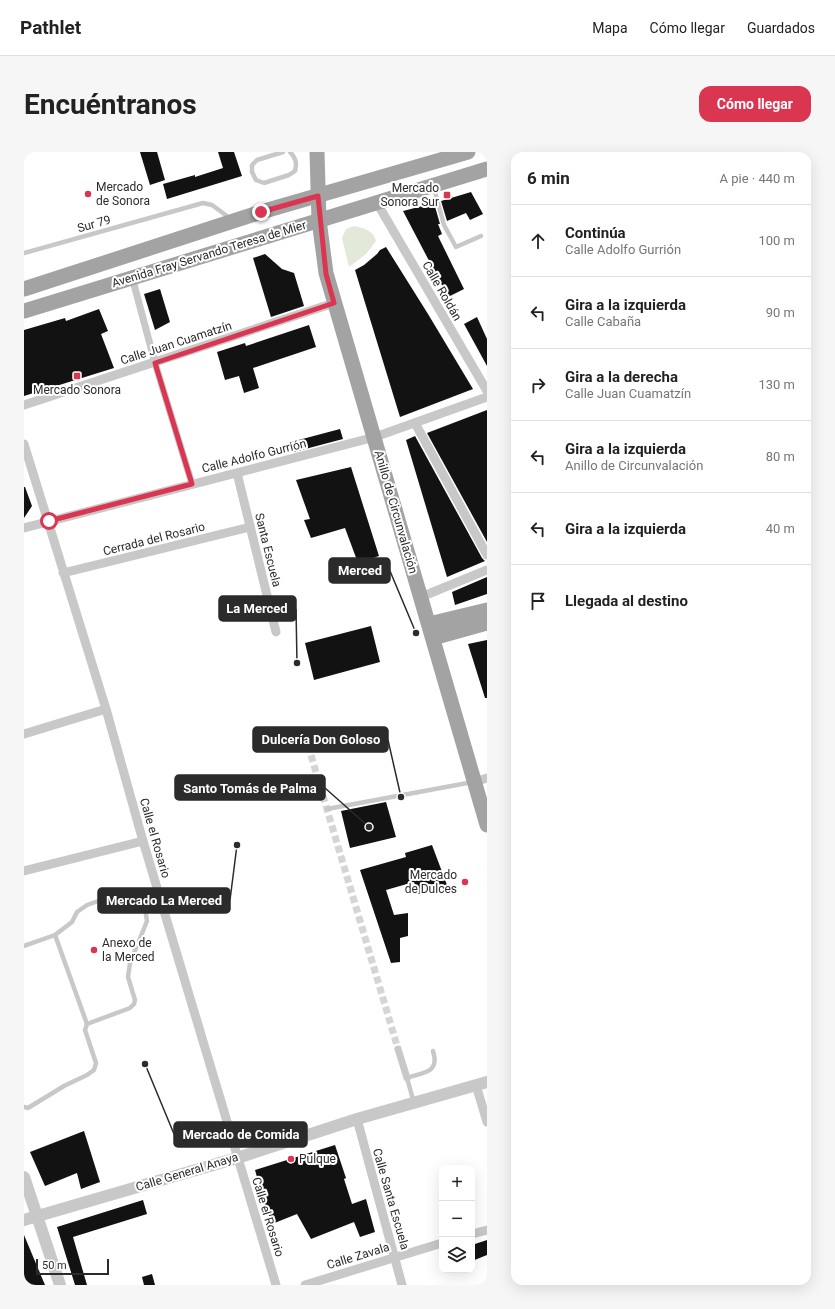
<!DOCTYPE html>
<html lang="es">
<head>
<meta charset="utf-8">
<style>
  :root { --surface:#fff; --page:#f6f6f6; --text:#222; --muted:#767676; --line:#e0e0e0; --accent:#da3651 }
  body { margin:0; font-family:Roboto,sans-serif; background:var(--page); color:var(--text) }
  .controls { position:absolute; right:12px; bottom:12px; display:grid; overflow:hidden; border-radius:8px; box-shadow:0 4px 16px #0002 }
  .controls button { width:36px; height:36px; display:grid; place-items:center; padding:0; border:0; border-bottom:1px solid var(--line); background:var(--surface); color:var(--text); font:20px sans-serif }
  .scale { position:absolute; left:12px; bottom:10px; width:73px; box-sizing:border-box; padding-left:4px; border:2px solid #2b2b2b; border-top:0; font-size:11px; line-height:14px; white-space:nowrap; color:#2b2b2b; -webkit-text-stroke:3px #fff; paint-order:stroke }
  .stop { position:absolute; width:12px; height:12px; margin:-9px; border:3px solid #da3651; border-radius:50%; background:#fff }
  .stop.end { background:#da3651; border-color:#fff; box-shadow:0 1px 4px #0008 }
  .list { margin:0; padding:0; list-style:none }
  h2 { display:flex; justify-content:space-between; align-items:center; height:52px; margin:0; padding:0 16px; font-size:17px }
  h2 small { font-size:13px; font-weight:400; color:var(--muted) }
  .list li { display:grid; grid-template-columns:26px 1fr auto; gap:12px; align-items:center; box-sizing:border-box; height:72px; padding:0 16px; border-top:1px solid var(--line) }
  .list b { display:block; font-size:15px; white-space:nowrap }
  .list p { margin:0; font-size:13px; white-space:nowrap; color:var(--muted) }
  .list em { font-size:13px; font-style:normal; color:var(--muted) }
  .icon { flex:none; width:22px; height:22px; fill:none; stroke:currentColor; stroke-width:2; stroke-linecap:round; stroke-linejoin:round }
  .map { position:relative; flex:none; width:463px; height:1133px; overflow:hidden; border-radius:12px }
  header { display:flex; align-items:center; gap:24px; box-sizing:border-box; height:56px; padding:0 20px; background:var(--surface); border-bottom:1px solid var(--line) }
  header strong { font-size:19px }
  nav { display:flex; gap:22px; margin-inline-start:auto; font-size:14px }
  .intro { display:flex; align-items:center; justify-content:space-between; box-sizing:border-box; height:96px; padding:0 24px }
  h1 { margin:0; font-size:28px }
  .button { padding:10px 18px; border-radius:12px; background:var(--accent); color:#fff; font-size:14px; font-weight:700 }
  main { display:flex; gap:24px; padding:0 24px }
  aside { flex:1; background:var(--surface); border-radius:12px; box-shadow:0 4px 16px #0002 }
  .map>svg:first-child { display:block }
</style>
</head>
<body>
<header>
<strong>Pathlet</strong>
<nav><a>Mapa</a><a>Cómo llegar</a><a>Guardados</a></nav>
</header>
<div class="intro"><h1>Encuéntranos</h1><a class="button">Cómo llegar</a></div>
<main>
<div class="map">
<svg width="463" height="1133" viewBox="0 0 463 1133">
  <rect width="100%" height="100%" fill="#fff"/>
  <!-- green -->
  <path fill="#e3e9d9" d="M330 74C340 76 349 78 352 89L342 102 325 115 318 86 322 77Z"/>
  <!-- building -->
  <g fill="#121212">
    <polygon points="116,0 133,0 141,28 126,33"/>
    <polygon points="194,0 210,0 218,24 143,47 139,32 171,23 171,25 199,16"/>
    <polygon points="447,40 459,62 446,68 442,61 423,69 417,49"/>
    <polygon points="410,51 416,72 414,72 418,82 414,84 440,137 424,145 379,59"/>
    <polygon points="362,95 404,162 449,237 376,265 331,118 340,113 353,102 356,98"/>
    <polygon points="241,102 258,117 270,121 280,154 247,165 229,106"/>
    <polygon points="136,137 146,170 131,178 120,142"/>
    <polygon points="75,157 84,179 77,182 90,216 0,244 0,178 41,166 42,169"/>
    <polygon points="453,165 463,187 463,214 440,172"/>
    <polygon points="285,173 292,195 229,216 235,236 220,241 215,224 201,228 193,200 221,191 222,194"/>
    <polygon points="463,258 463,390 403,281"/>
    <polygon points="316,277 319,287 270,300 267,290"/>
    <polygon points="391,284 458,406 461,409 423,425 382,288"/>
    <polygon points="327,315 355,404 334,411 321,376 287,386 280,368 286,367 272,328"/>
    <polygon points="0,335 1,335 8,354 0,366"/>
    <polygon points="463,425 463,442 431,453 428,440"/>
    <polygon points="347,474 356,510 290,528 281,491"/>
    <polygon points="463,488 463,546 461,546 444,492"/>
    <polygon points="362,650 372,685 326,696 317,659"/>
    <polygon points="408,693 423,733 394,742 390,730 362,738 370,763 384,761 384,784 376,786 376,810 367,811 336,718 382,705 381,701"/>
    <polygon points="60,979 76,1030 57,1037 53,1021 21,1034 6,1000"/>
    <polygon points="311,993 322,1026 320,1027 328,1052 342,1047 351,1080 336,1085 330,1070 287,1087 273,1062 248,1072 240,1050 231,1018"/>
    <polygon points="119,1048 123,1062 49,1085 63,1133 51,1133 33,1075"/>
    <polygon points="0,1083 21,1133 0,1133"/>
    <polygon points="463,1088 463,1103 448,1109 448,1093"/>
    <polygon points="128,1122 131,1133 120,1133 118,1125"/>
  </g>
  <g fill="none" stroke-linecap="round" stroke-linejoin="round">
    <!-- pedestrian-tunnel -->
    <polyline stroke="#d5d5d5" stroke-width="7" stroke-dasharray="7 3.5" stroke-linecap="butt" points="281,583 374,897"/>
    <!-- service -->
    <g stroke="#c8c8c8" stroke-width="4.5">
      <path d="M259 0 233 8 228 13V20L232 28 240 31 265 23 271 19C273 11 272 6 266 0"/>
      <polyline points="410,36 420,73 432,95 457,84"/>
      <polyline points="0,101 179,51 188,53 207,67"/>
      <polyline points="303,657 449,630"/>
      <polyline points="31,783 63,872"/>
      <polyline points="0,794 31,783 48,770 53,760 63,753 103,739 113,739 119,745 123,769 106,811 104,825 111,848 110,852 106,856 63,872 61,878 72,911 70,918 63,923 40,934 4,956 0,955"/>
      <path d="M390 951 383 926C400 920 416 921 409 899"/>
    </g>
    <!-- pedestrian -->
    <g stroke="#c8c8c8" stroke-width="7">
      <polyline points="108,125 131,211 168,332"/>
      <polyline points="374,897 383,926"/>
    </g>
    <!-- minor -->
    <g stroke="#c8c8c8" stroke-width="9">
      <polyline points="353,51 463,239"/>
      <polyline points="0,253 310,151"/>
      <polyline points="391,271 463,403"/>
      <polyline points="0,292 82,557 119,689 252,1133"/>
      <polyline points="213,321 252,480"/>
      <polyline points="0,376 351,285 463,245"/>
      <polyline points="39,421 226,375"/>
      <polyline points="397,445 463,418"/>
      <polyline points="0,582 82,557"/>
      <polyline points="450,630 463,626"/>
      <polyline points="0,719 119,689"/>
      <polyline points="452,933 463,970"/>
      <polyline points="333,967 378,1133"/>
      <polyline points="448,1082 463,1078"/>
      <polyline points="281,1133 418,1091"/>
    </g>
    <!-- tertiary -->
    <g stroke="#c8c8c8" stroke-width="12">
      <polyline points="0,1025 36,1133"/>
      <polyline points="0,1068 213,1006 333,967 463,930"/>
    </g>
    <!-- primary -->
    <g stroke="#a3a3a3" stroke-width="15">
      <polyline points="293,0 295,68 302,121 463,673"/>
      <polyline points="0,137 237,60 444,0"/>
      <polyline points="0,159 463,17"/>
      <polyline points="405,472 463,458"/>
      <polyline points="409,486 463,471"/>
    </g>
  </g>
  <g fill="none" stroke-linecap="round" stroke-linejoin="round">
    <!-- route -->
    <polyline stroke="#da3651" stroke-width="5" points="25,369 168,332 131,211 310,151 302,122 294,44 237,60"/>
  </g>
  <!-- markers -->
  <g fill="#da3651" stroke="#fff" stroke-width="1.5">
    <circle cx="64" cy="42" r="4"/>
    <rect x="419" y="39" width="8" height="8" rx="2"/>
    <rect x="49" y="220" width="8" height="8" rx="2"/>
    <circle cx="441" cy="730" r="4"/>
    <circle cx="70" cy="798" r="4"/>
    <circle cx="267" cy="1007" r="4"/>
  </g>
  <g text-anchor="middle" stroke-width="4" stroke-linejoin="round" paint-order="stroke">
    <!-- poi labels -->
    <g font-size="12" fill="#2b2b2b" stroke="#fff" text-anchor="start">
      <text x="72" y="39">Mercado<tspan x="72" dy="14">de Sonora</tspan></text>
      <text x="415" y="40" text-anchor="end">Mercado<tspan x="415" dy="14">Sonora Sur</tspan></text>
      <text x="53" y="242" text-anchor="middle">Mercado Sonora</text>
      <text x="433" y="727" text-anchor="end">Mercado<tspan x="433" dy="14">de Dulces</tspan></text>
      <text x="78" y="795">Anexo de<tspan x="78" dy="14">la Merced</tspan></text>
      <text x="275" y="1011">Pulque</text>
    </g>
    <!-- street labels -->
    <g font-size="12" fill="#2b2b2b" stroke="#fff">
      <text transform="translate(70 72) rotate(-16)" y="4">Sur 79</text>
      <text transform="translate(185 102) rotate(-17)" y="4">Avenida Fray Servando Teresa de Mier</text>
      <text transform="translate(418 139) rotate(60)" y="4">Calle Roldán</text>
      <text transform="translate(152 191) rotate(-18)" y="4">Calle Juan Cuamatzín</text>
      <text transform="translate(230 304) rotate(-14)" y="4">Calle Adolfo Gurrión</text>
      <text transform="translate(372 360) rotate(74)" y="4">Anillo de Circunvalación</text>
      <text transform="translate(130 387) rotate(-14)" y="4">Cerrada del Rosario</text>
      <text transform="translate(244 398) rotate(76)" y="4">Santa Escuela</text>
      <text transform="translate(131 686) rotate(74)" y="4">Calle el Rosario</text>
      <text transform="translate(163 1020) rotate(-17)" y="4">Calle General Anaya</text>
      <text transform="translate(367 1047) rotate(74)" y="4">Calle Santa Escuela</text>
      <text transform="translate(244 1065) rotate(73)" y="4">Calle el Rosario</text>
      <text transform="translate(334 1104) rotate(-17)" y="4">Calle Zavala</text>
    </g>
  </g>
  <!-- callouts -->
  <path fill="none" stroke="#2b2b2b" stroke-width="1.5" d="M392 481L366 419M273 511L272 457M377 645L364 588M345 675L301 636M213 693L206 748M121 912L150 982"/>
  <g fill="#2b2b2b" stroke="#fff" stroke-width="1.5">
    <circle cx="392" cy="481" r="4"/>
    <circle cx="273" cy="511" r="4"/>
    <circle cx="377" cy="645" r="4"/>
    <circle cx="345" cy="675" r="4"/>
    <circle cx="213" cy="693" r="4"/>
    <circle cx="121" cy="912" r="4"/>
  </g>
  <g fill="#2b2b2b" stroke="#2b2b2b" stroke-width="1.5">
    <rect x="305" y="406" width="61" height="25" rx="4"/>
    <rect x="195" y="444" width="77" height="25" rx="4"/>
    <rect x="229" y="575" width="135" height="25" rx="4"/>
    <rect x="151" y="623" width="150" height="25" rx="4"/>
    <rect x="74" y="736" width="132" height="25" rx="4"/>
    <rect x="150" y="970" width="133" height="25" rx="4"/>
  </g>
  <g font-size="13" text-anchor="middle" font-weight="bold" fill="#fff">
    <text x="336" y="423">Merced</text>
    <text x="233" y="461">La Merced</text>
    <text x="297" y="592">Dulcería Don Goloso</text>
    <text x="226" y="641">Santo Tomás de Palma</text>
    <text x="140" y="753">Mercado La Merced</text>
    <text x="217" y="987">Mercado de Comida</text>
  </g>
</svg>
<div class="controls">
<button>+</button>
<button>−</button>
<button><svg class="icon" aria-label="layers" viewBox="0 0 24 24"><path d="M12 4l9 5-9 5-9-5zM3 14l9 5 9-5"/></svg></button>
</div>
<div class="scale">50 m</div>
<div class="stop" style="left:25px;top:369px"></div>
<div class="stop end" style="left:237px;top:60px"></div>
</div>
<aside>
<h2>6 min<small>A pie · 440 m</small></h2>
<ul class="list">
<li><svg class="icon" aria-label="ahead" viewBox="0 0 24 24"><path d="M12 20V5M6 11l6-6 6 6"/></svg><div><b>Continúa</b><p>Calle Adolfo Gurrión</p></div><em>100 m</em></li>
<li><svg class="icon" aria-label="left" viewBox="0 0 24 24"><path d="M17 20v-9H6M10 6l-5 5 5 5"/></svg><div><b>Gira a la izquierda</b><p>Calle Cabaña</p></div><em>90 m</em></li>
<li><svg class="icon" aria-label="right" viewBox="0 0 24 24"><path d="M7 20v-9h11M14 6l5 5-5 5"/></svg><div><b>Gira a la derecha</b><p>Calle Juan Cuamatzín</p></div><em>130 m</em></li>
<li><svg class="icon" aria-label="left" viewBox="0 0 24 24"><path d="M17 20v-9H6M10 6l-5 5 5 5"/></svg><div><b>Gira a la izquierda</b><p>Anillo de Circunvalación</p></div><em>80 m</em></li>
<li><svg class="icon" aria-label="left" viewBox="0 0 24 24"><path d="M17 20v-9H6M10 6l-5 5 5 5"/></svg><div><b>Gira a la izquierda</b></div><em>40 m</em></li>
<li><svg class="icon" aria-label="arrive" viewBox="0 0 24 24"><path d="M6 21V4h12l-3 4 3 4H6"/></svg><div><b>Llegada al destino</b></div></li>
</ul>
</aside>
</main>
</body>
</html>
